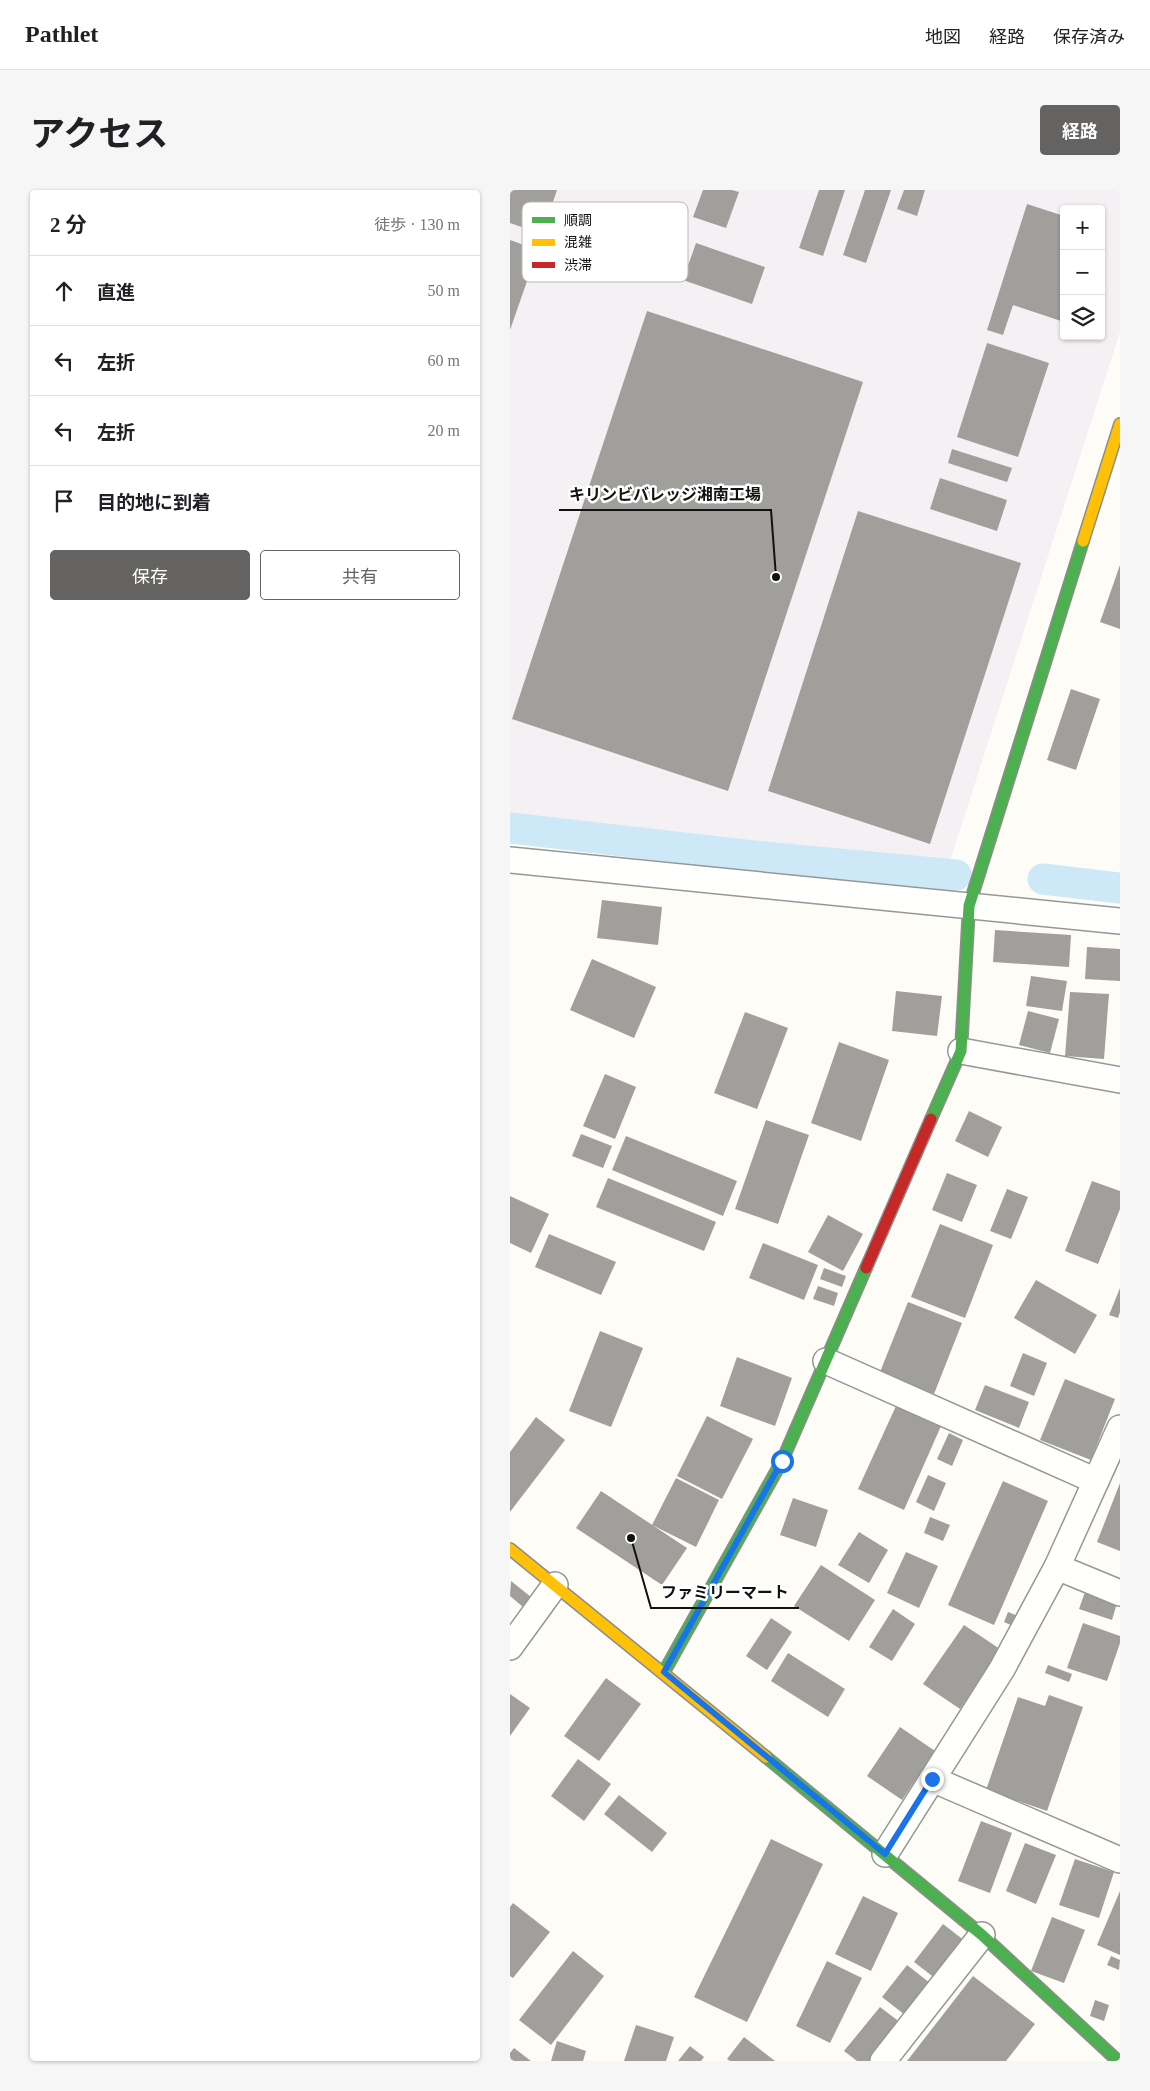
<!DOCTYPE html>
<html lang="ja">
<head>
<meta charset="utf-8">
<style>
  :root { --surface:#fff; --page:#f6f6f6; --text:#202124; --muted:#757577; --line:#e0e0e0; --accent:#646362 }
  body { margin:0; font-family:"Times New Roman","Noto Sans JP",serif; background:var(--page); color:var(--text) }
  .controls { position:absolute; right:15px; top:15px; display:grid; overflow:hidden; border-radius:5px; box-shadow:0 1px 4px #0004 }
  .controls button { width:45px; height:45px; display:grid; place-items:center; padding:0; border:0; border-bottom:1px solid var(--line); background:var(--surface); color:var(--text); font:25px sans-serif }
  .stop { position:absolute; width:15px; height:15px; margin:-11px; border:4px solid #1a73e8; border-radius:50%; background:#fff }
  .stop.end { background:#1a73e8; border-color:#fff; box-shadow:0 1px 5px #0008 }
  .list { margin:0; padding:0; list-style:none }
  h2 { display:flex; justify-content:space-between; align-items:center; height:65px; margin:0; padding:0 20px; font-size:21px }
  h2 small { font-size:16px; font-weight:400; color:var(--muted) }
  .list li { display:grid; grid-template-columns:32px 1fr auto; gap:15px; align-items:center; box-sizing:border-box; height:70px; padding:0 20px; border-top:1px solid var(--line) }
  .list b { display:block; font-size:19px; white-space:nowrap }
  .list em { font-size:16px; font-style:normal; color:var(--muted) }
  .actions { display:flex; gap:10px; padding:15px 20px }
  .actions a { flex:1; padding:11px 0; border:1px solid var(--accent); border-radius:5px; text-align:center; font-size:18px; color:var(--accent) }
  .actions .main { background:var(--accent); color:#fff }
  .icon { flex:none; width:28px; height:28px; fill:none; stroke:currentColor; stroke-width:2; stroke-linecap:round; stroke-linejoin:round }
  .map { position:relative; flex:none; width:610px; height:1871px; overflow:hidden; border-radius:5px }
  header { display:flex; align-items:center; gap:30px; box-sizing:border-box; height:70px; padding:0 25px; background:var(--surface); border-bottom:1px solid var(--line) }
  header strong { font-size:24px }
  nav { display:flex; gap:28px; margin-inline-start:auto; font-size:18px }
  .intro { display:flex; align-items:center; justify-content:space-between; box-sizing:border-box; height:120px; padding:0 30px }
  h1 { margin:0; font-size:35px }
  .button { padding:12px 22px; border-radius:5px; background:var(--accent); color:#fff; font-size:18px; font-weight:700 }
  main { display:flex; gap:30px; padding:0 30px }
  aside { flex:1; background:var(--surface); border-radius:5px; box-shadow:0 1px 4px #0004 }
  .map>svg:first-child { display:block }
</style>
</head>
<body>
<header>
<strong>Pathlet</strong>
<nav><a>地図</a><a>経路</a><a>保存済み</a></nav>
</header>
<div class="intro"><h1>アクセス</h1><a class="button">経路</a></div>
<main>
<aside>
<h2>2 分<small>徒歩 · 130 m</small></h2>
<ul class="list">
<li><svg class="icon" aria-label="ahead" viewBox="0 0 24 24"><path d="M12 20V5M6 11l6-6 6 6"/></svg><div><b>直進</b></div><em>50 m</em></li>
<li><svg class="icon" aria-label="left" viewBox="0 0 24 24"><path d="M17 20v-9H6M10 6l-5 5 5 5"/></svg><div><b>左折</b></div><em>60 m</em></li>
<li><svg class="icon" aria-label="left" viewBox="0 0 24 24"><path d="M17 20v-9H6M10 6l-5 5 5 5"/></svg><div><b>左折</b></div><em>20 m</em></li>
<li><svg class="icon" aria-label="arrive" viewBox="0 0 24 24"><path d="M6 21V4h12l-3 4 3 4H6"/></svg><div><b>目的地に到着</b></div></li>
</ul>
<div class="actions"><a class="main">保存</a><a>共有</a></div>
</aside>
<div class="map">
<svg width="610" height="1871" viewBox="0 0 610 1871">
  <rect width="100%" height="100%" fill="#fdfcf7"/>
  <!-- industrial -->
  <path fill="#f5f0f3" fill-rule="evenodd" d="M0 0H610V142L440 671 0 628ZM554 19H591V146H554Z"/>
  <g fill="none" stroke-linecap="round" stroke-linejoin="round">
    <!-- canal -->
    <g stroke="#cde8f7" stroke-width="31">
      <polyline points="0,638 243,666 446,685"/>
      <polyline points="533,689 610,698"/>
    </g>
  </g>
  <!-- building -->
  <g fill="#a19f9c">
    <polygon points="0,0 47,0 32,44 0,33"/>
    <polygon points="193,0 222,0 229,2 216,38 183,27"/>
    <polygon points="309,0 335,0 313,66 289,58"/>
    <polygon points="355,0 381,0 356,73 333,65"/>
    <polygon points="394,0 415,0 407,26 387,19"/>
    <polygon points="517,14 554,26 554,132 503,115 493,145 477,140"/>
    <polygon points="0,50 28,60 0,140"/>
    <polygon points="186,53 255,77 242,114 173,90"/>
    <polygon points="137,121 353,192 218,601 2,529"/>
    <polygon points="477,153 539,173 508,267 447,247"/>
    <polygon points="442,259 502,278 497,292 438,273"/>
    <polygon points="430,288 497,310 487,341 420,319"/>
    <polygon points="348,321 511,373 420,654 258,601"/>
    <polygon points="610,375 610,439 590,432"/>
    <polygon points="561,499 590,509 566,580 537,570"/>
    <polygon points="92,710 152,717 148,755 87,748"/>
    <polygon points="485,740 561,745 559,777 483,772"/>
    <polygon points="577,757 610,759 610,791 575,789"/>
    <polygon points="82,769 146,797 124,848 60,820"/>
    <polygon points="521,786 557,791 552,821 516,816"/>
    <polygon points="386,801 432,806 427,846 382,841"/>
    <polygon points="560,802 599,804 594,869 555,866"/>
    <polygon points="518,821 549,829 540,863 509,855"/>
    <polygon points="235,822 278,838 247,919 204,903"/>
    <polygon points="329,852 379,870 351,951 301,933"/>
    <polygon points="95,884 126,897 105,949 73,936"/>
    <polygon points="459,921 492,937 478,967 445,951"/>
    <polygon points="256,930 299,945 268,1034 225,1019"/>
    <polygon points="71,944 102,956 93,978 62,966"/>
    <polygon points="116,946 227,991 213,1026 102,980"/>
    <polygon points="437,983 467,995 452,1032 422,1020"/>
    <polygon points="98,988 206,1032 194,1061 86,1017"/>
    <polygon points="582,991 610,1001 610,1019 588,1074 555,1061"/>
    <polygon points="497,999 518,1007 501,1049 480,1041"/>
    <polygon points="0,1006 39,1024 21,1063 0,1053"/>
    <polygon points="318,1025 353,1044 333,1081 298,1062"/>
    <polygon points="430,1034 483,1055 455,1128 401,1107"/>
    <polygon points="39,1044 106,1072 91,1105 25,1077"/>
    <polygon points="253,1053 308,1075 294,1110 239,1088"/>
    <polygon points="314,1078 336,1086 332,1097 310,1089"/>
    <polygon points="526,1090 587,1125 565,1164 504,1128"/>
    <polygon points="308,1096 328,1103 324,1116 303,1109"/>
    <polygon points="610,1098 610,1122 608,1128 599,1125"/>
    <polygon points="398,1112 452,1133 424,1204 370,1182"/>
    <polygon points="90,1141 133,1158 101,1237 59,1221"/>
    <polygon points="513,1163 537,1173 524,1206 500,1196"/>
    <polygon points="227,1167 282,1188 265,1236 210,1216"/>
    <polygon points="555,1189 605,1209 581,1270 530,1250"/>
    <polygon points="475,1195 519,1212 509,1238 465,1220"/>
    <polygon points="386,1216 431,1236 394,1320 348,1299"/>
    <polygon points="197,1226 243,1249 212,1309 167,1286"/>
    <polygon points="26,1227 55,1250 0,1322 0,1262"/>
    <polygon points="439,1243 453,1250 442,1276 427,1269"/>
    <polygon points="418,1285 436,1293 424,1321 406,1312"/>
    <polygon points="166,1288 209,1310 186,1357 142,1335"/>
    <polygon points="493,1291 538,1311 484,1435 438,1415"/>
    <polygon points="610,1293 610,1361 587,1352"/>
    <polygon points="91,1301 177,1358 152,1395 66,1338"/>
    <polygon points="283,1308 318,1320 306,1357 270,1345"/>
    <polygon points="420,1327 440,1335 433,1351 414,1343"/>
    <polygon points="349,1342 378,1360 359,1393 328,1375"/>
    <polygon points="396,1362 428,1376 409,1418 377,1403"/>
    <polygon points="311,1375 365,1410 339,1451 284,1416"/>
    <polygon points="1,1391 21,1407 13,1417 0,1406"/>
    <polygon points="575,1402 607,1413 602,1430 569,1419"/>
    <polygon points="383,1419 405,1434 382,1471 359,1457"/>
    <polygon points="498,1422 508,1426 503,1436 494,1432"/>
    <polygon points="261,1428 282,1442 257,1480 236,1466"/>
    <polygon points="573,1433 610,1446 610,1453 597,1491 557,1478"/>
    <polygon points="454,1435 490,1459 450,1519 413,1494"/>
    <polygon points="278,1463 335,1499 318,1527 261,1491"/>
    <polygon points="538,1475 562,1484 559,1492 535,1483"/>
    <polygon points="96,1488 131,1514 89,1571 54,1546"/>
    <polygon points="0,1504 20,1518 0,1546"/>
    <polygon points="539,1505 573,1517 537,1621 476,1600 508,1507 535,1516"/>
    <polygon points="390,1537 425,1561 392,1610 357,1586"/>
    <polygon points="68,1569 101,1594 74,1631 41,1606"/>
    <polygon points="109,1605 157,1643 142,1662 94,1624"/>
    <polygon points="471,1631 502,1643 480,1703 448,1691"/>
    <polygon points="261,1649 313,1674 237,1832 184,1807"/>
    <polygon points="515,1653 546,1665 526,1714 496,1701"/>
    <polygon points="565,1669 604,1682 589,1728 549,1715"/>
    <polygon points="610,1701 610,1765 587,1755"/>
    <polygon points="353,1706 388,1723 361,1781 325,1764"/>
    <polygon points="3,1713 40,1742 3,1788 0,1786 0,1717"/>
    <polygon points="542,1727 575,1740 554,1793 521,1781"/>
    <polygon points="433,1734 455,1751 426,1789 404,1772"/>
    <polygon points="63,1761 94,1786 41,1855 9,1830"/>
    <polygon points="601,1766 610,1770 609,1780 597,1775"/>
    <polygon points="317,1771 352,1788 320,1853 286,1836"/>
    <polygon points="397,1775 420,1793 395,1825 372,1807"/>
    <polygon points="463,1786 525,1834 496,1871 397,1871"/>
    <polygon points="585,1810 599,1815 594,1831 580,1826"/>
    <polygon points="370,1817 391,1833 362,1871 347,1871 334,1861"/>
    <polygon points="126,1835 164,1847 156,1871 114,1871"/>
    <polygon points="234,1847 265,1871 220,1871 217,1869"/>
    <polygon points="47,1851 76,1861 73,1871 41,1871"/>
    <polygon points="180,1856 194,1867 191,1871 168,1871"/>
    <polygon points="4,1858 21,1871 0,1871 0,1863"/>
  </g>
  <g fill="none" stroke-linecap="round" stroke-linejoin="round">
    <defs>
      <g id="street">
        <polyline points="0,670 610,731"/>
        <polyline points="451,861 610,890"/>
        <polyline points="316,1171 586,1291"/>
        <polyline points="547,1377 610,1403"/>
        <polyline points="0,1457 45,1395"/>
        <polyline points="422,1589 610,1670"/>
        <polyline points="375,1664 492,1479 547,1377 610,1238"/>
        <polyline points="373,1871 472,1745"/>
      </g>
      <g id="fast">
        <polyline points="421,929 451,861 459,716 573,351"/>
        <polyline points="154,1482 272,1271 356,1078"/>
        <polyline points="256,1567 472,1745 608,1871"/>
      </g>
      <g id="slow">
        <polyline points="573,351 610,234"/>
        <polyline points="0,1359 256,1567"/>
      </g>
      <polyline id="jam" points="356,1078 421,929"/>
    </defs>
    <!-- street casing -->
    <use href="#street" stroke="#979795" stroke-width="28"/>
    <!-- fast casing -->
    <use href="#fast" stroke="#8e8d8b" stroke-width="14"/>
    <!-- slow casing -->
    <use href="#slow" stroke="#8e8d8b" stroke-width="14"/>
    <!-- jam casing -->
    <use href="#jam" stroke="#8e8d8b" stroke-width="14"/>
    <!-- street -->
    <use href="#street" stroke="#fffffe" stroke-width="25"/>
    <!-- fast -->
    <use href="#fast" stroke="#4caf50" stroke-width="11"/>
    <!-- slow -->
    <use href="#slow" stroke="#ffc107" stroke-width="11"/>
    <!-- jam -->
    <use href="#jam" stroke="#c62828" stroke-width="11"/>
  </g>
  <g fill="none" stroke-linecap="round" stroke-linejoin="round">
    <!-- route -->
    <polyline stroke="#1a73e8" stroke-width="6" points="272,1271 154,1482 375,1664 422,1589"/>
  </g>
  <!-- legend -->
  <rect x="12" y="12" width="166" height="80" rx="8" fill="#fff" stroke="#b8b8b8" stroke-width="1"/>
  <rect x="22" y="27" width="23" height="6" fill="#4caf50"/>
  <rect x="22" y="49" width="23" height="7" fill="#ffc107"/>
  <rect x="22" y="72" width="23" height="6" fill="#c62828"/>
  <g font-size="14" fill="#111">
    <text x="54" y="35">順調</text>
    <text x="54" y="57">混雑</text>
    <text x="54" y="80">渋滞</text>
  </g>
  <!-- callouts -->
  <path fill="none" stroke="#111" stroke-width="2" d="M266 387L261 320H49M121 1348L141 1418H289"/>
  <g fill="#111" stroke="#fff" stroke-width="2">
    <circle cx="266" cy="387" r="5"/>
    <circle cx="121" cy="1348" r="5"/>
  </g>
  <g font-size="16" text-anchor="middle" font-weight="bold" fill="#111" stroke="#fff" stroke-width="5" stroke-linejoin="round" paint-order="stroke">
    <text x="155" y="310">キリンビバレッジ湘南工場</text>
    <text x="215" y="1408">ファミリーマート</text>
  </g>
</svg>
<div class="controls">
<button>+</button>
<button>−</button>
<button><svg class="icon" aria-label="layers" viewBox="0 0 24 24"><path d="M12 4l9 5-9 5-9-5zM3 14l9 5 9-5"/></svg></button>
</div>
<div class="stop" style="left:272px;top:1271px"></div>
<div class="stop end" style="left:422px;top:1589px"></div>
</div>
</main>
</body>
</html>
